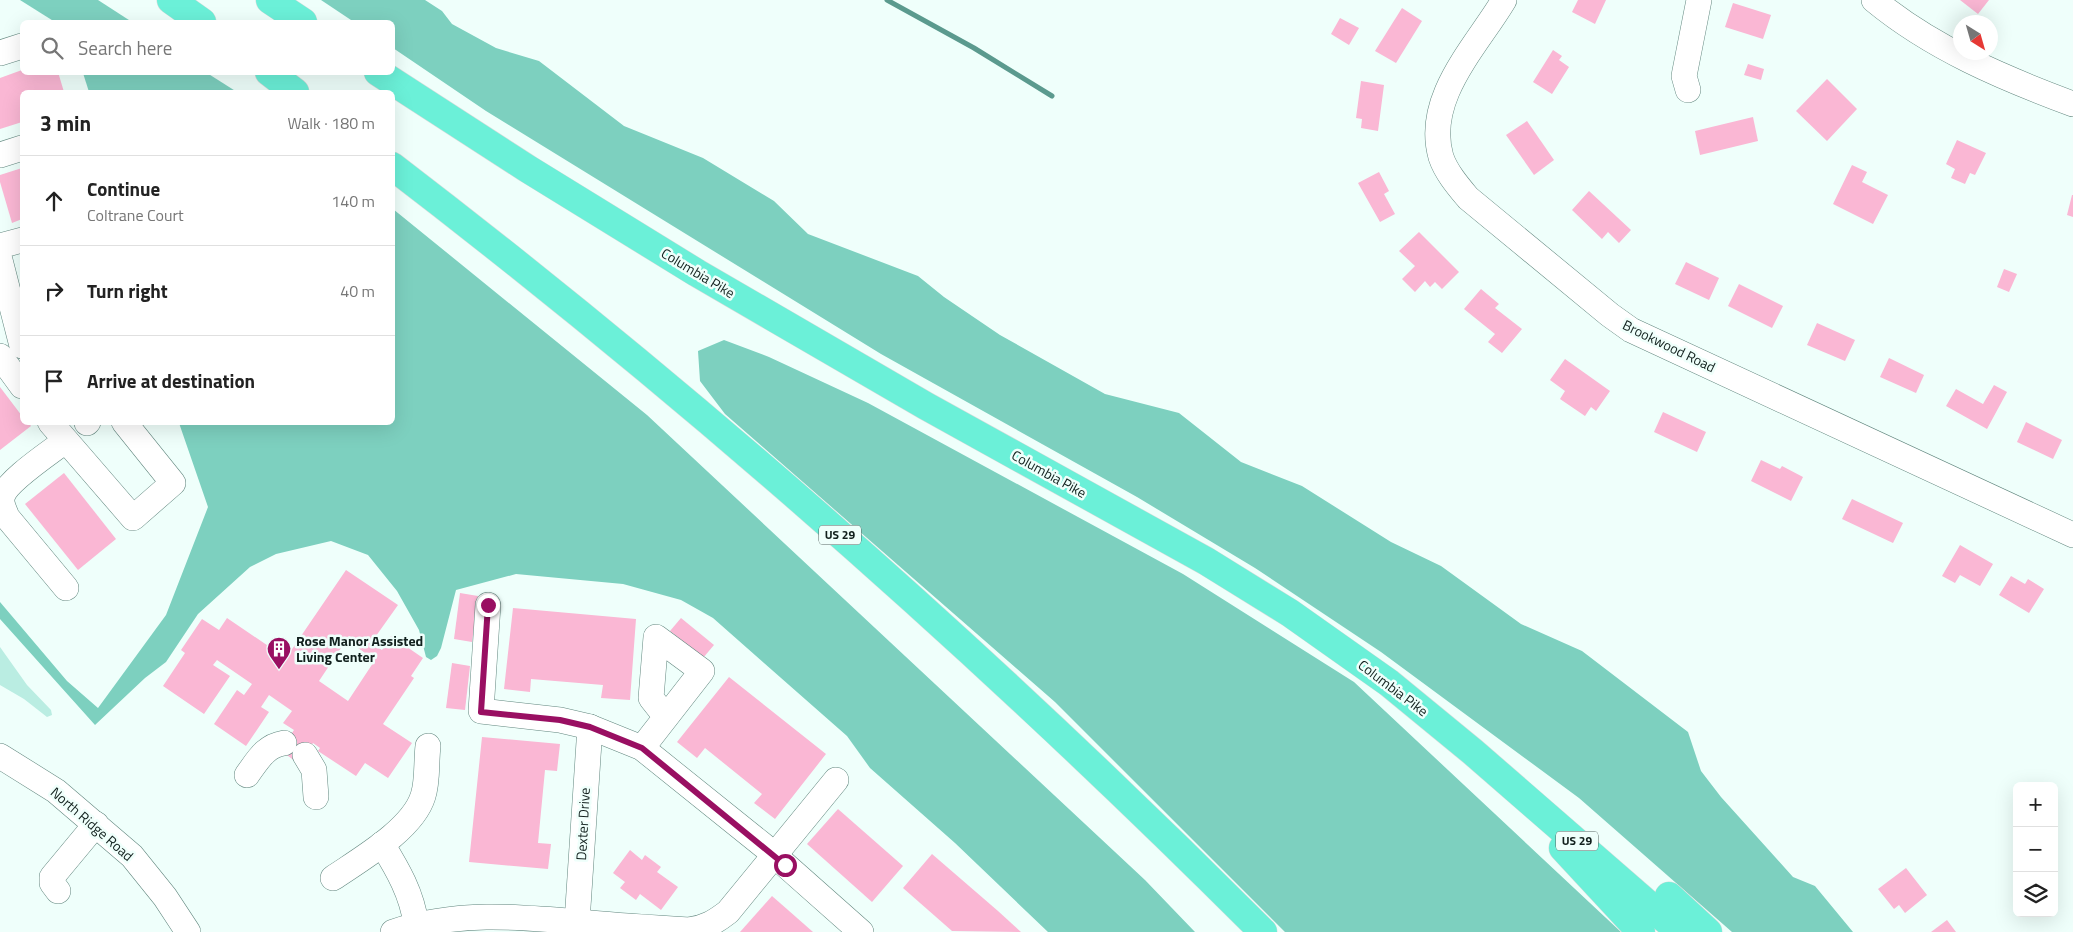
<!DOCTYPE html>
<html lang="en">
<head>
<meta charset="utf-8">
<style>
  :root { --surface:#fff; --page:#f2f2f2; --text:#222; --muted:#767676; --line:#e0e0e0 }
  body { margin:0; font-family:"Titillium Web",sans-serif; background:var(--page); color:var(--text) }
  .controls { position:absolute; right:15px; bottom:15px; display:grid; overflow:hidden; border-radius:8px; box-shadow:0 5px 20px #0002 }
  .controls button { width:45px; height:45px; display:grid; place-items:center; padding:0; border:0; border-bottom:1px solid var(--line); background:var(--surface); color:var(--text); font:25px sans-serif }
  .compass { position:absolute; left:1953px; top:15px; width:45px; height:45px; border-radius:50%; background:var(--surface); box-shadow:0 5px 20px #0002; rotate:143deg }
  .stop { position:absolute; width:15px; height:15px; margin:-11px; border:4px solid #990f62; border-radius:50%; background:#fff }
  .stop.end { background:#990f62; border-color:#fff; box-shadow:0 1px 5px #0008 }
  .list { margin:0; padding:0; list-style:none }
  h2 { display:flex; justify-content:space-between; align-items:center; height:65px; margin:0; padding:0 20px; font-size:21px }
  h2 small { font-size:16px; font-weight:400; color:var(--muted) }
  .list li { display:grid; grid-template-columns:32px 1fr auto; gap:15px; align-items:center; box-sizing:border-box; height:90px; padding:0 20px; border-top:1px solid var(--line) }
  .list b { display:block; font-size:19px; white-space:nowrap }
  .list p { margin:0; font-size:16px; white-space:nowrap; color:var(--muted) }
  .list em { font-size:16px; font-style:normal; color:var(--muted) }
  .icon { flex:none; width:28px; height:28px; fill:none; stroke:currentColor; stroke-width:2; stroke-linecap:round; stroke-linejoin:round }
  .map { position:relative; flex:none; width:2073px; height:932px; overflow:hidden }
  .search { position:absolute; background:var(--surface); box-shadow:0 5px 20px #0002; left:20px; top:20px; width:375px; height:55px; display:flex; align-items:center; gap:12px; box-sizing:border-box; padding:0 18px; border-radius:8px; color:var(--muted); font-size:19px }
  .panel { position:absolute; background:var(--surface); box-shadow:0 5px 20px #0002; left:20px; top:90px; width:375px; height:335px; border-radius:8px }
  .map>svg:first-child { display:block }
</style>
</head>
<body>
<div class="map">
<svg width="2073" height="932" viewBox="0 0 2073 932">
  <rect width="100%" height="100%" fill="#effffb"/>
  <!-- green -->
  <polygon fill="#baede2" points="0,647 27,685 51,710 52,715 47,717 24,699 0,685"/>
  <!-- forest -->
  <g fill="#7dd0bf">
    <polygon points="20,0 98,0 132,22 55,22"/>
    <polygon points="321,0 425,0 442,11 452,24 496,48 539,61 624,126 703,158 774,201 808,234 918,276 944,297 1000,335 1105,394 1179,413 1241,462 1302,486 1391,542 1441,566 1521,624 1582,651 1688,732 1701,771 1721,797 1793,877 1815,886 1853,932 1732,932 1579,798 1381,652 1255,568 1137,497 881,354 486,111 393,48 392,22 354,22"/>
    <polygon points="83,73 207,73 237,92 89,92"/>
    <polygon points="393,209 647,415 1145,880 1195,932 1048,932 955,843 870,768 847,736 713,618 681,600 623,584 516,574 456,590 441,648 437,656 431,660 426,657 419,630 397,591 368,555 331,541 276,554 250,567 198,614 166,662 145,678 95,725 0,619 0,602 67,681 98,708 166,615 208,507 179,423 392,422"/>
    <polygon points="724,340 769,357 868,403 1183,574 1354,682 1621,932 1285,932 1055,702 725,414 700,381 698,351"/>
  </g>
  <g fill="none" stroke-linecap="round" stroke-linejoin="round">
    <!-- stream -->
    <polyline stroke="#5b9a8e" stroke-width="5" points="887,0 974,48 1052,96"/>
  </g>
  <!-- building -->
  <g fill="#fab7d4" fill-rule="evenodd">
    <polygon points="1578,0 1606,0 1595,24 1572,12"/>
    <polygon points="1960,0 1989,0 1978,14"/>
    <polygon points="1733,3 1771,15 1763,39 1725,27"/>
    <polygon points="1402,8 1422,21 1396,63 1375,51"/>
    <polygon points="1340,18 1359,28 1349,45 1331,34"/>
    <polygon points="1553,50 1562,56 1559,60 1569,67 1552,94 1533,82"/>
    <polygon points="1748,64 1764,69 1761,80 1744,75"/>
    <polygon points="22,70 22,72 58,72 64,92 22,92 22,122 0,129 0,78"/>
    <polygon points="1827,79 1857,109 1827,141 1796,111"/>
    <polygon points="1361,81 1384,85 1378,131 1361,128 1362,119 1356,118"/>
    <polygon points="1753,117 1758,141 1700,155 1695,131"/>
    <polygon points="1527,121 1554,160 1534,175 1506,135"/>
    <polygon points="1957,140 1986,153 1975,175 1970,173 1965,184 1951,178 1955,169 1946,164"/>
    <polygon points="1852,165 1867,172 1862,182 1888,195 1873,224 1833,204"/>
    <polygon points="22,168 22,219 12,223 0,182 0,175"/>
    <polygon points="1379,172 1389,191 1384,194 1395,214 1380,222 1358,183"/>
    <polygon points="1589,191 1631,230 1619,243 1608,232 1602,239 1572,210"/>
    <polygon points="2072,195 2073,195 2073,217 2067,215"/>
    <polygon points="1419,232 1459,272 1442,289 1435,282 1430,287 1425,281 1415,292 1402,279 1415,266 1399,251"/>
    <polygon points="1686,262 1719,278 1709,300 1675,284"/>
    <polygon points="2004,269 2017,274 2009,292 1997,287"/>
    <polygon points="1739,284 1783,306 1772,328 1728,306"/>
    <polygon points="1481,289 1499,304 1495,308 1522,329 1502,353 1488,342 1495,334 1464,309"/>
    <polygon points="1817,323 1855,340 1845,361 1807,345"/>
    <polygon points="1889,358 1924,375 1916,393 1880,377"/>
    <polygon points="1565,359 1610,391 1596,411 1591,407 1585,416 1560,399 1565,391 1550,380"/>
    <polygon points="1994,385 2007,392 1987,429 1946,406 1956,389 1983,404"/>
    <polygon points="0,387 22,416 22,422 28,422 31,426 0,450"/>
    <polygon points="1663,412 1706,432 1697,452 1654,432"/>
    <polygon points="2026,422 2062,440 2053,459 2017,442"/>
    <polygon points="1761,460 1780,469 1782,466 1803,477 1791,501 1751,481"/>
    <polygon points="64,473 116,539 78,570 25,504"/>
    <polygon points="1852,499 1903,523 1893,543 1842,519"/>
    <polygon points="1960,545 1993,564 1980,586 1960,575 1955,583 1942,576"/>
    <path d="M346 570 398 605 371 643 382 650 391 636 423 658 411 676 414 678 383 724 412 743 388 778 365 763 356 776 318 751 320 748 313 743 299 764 280 750 294 730 283 723 292 711 269 695 261 707 269 712 246 746 214 724 237 690 244 695 252 684 217 660 213 665 230 676 204 714 163 686 185 653 181 650 202 619 219 630 227 618 286 658ZM349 636 361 644 358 648 375 660 348 701 319 681Z"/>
    <polygon points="2011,576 2025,584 2028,579 2044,589 2029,613 1999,595"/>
    <polygon points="460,593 478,596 472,642 454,639"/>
    <polygon points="513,608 636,619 630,700 601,698 603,685 531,679 530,692 504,689"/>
    <polygon points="681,618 714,645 703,658 670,631"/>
    <polygon points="452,663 470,666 465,710 446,708"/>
    <polygon points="729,677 826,754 775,819 754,803 762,794 705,748 697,758 677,742"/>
    <polygon points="482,737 560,744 557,771 545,770 538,843 551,844 548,869 469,862"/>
    <polygon points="838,809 903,866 872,902 807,844"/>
    <polygon points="630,850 642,860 645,855 661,867 657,872 678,887 661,910 640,894 636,900 620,888 625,882 613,873"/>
    <polygon points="932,854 998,911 1021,932 952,931 903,888"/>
    <polygon points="1906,868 1927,895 1905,913 1899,905 1894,909 1878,889"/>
    <polygon points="772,896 788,910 813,932 740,932"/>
    <polygon points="1947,920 1956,932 1931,932"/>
  </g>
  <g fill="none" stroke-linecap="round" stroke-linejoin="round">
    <defs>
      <g id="minor">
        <path d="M1504 0C1476 47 1424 98 1441 157 1446 172 1458 186 1468 198L1610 315 1631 330 2073 535"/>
        <path d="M1874 0C1932 48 2003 78 2073 104"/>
        <polyline points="0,53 22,46"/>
        <polyline points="1688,90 1684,76 1699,0"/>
        <polyline points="0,155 22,148"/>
        <polyline points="0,246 22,240"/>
        <polyline points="0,260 22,346"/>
        <polyline points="0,356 22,386"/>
        <polyline points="50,422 133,518 173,483 124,422"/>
        <polyline points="87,423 88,422"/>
        <path d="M65 441C51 452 5 482 2 498 1 505 5 511 7 517L66 588"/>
        <polyline points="488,605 481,711 560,720 590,727 642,748 764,846 861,932"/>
        <polyline points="642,748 702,671 656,637 651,698 666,717"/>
        <polyline points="305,755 314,770 316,797"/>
        <polyline points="0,756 56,791 132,856 165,897 188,932"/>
        <path d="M247 775C258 760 265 746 284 743"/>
        <path d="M382 844C398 870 412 894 416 924"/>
        <path d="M333 878C361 859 413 829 423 796 428 781 426 762 428 746"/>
        <polyline points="58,891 52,883 52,877 96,824"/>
        <polyline points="577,922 590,727"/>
        <path d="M393 932C459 910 522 917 590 923 623 926 656 928 689 930 705 928 715 922 728 912L836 780"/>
      </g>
      <g id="highway">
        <polyline points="171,0 202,22"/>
        <polyline points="270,0 303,22"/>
        <polyline points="269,72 295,92"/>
        <polyline points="378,72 528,169 697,273 926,406 1206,561 1290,613 1389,683 1473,752 1680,932"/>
        <path d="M392 166C699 401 990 659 1263 932"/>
        <polyline points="1563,848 1641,932"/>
        <polyline points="1669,896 1708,932"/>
      </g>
    </defs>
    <!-- minor casing -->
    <use href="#minor" stroke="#62877f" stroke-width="26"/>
    <!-- highway casing -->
    <use href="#highway" stroke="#d9dbdb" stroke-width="29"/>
    <!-- minor -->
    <use href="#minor" stroke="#fff" stroke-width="25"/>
    <!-- highway -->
    <use href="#highway" stroke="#6bf0d8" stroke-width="28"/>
  </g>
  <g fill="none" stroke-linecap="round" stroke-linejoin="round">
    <!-- route -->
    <polyline stroke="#990f62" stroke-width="6" points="488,605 481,712 560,720 590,727 642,748 785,865"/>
  </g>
  <!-- icons -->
  <defs>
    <symbol id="building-pin" viewBox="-11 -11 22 30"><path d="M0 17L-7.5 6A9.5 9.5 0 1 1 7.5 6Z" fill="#990f62" stroke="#effffb"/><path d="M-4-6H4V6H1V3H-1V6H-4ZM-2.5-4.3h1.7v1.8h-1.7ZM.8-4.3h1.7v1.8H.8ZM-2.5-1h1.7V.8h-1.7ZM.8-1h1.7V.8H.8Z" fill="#fff"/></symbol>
  </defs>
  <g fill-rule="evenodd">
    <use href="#building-pin" x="265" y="635" width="28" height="38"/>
  </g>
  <g text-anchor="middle" stroke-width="5" stroke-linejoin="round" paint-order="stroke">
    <!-- shield labels -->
    <g fill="#effffb" stroke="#546360" stroke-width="1">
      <rect x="819" y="525.5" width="42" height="19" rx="4"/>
      <rect x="1556" y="831.5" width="42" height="19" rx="4"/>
    </g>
    <g font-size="12" font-weight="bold" fill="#11201d">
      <text x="840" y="539">US 29</text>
      <text x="1577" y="845">US 29</text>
    </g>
    <!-- street labels -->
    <g font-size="14" fill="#11201d" stroke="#effffb">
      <text transform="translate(698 273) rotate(31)" y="5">Columbia Pike</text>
      <text transform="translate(1669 346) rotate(26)" y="5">Brookwood Road</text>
      <text transform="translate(1049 474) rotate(29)" y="5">Columbia Pike</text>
      <text transform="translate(1393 688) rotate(37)" y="5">Columbia Pike</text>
      <text transform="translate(92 824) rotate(41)" y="5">North Ridge Road</text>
      <text transform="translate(583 824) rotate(-87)" y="5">Dexter Drive</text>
    </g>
    <!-- poi labels -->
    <g font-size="14" font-weight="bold" fill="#11201d" stroke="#effffb" text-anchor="start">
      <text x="296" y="646">Rose Manor Assisted<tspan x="296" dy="16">Living Center</tspan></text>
    </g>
  </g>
</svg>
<div class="controls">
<button>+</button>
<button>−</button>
<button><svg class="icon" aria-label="layers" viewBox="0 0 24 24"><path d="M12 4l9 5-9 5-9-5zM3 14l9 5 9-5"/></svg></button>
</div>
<svg class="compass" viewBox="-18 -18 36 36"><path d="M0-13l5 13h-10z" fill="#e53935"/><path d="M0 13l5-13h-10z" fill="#767676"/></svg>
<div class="stop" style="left:785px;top:865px"></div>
<div class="stop end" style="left:488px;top:605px"></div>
<div class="search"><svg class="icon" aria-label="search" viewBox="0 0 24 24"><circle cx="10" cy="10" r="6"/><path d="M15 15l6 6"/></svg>Search here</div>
<section class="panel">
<h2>3 min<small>Walk · 180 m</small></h2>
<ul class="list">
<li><svg class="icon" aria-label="ahead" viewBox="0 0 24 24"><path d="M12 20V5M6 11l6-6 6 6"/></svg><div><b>Continue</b><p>Coltrane Court</p></div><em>140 m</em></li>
<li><svg class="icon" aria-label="right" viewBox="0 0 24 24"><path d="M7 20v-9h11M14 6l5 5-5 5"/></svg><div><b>Turn right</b></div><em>40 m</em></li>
<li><svg class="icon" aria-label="arrive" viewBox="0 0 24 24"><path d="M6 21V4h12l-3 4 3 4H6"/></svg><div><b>Arrive at destination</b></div></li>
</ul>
</section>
</div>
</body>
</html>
